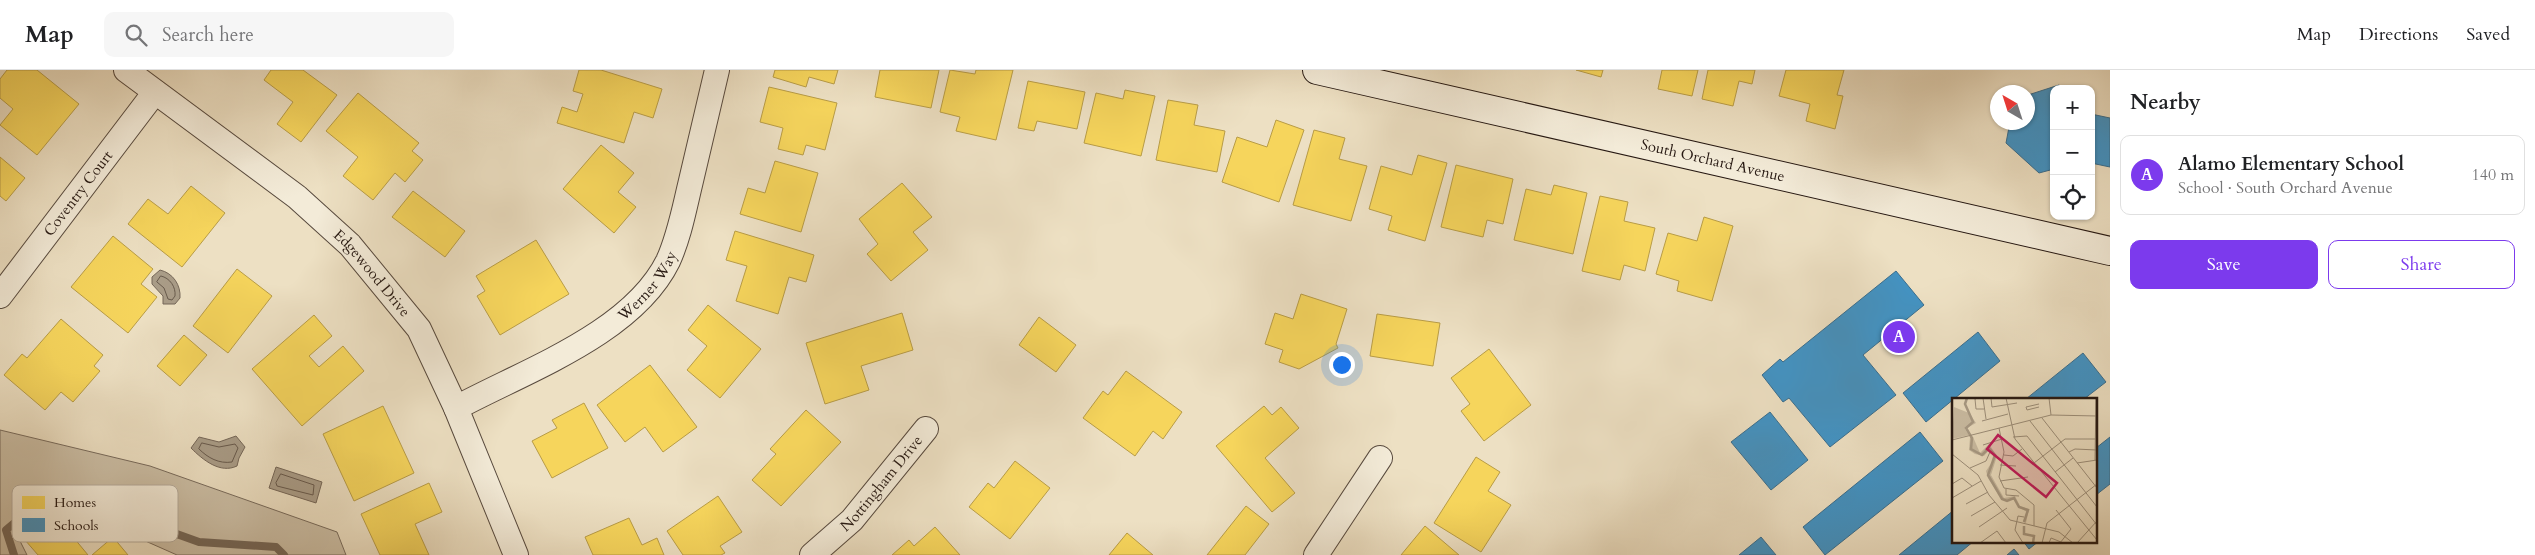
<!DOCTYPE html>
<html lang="en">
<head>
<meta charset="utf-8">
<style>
  :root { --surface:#fff; --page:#f6f6f6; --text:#202124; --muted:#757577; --line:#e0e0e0; --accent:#7c3aed }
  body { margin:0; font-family:Cardo,serif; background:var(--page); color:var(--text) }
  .controls { position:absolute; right:15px; top:15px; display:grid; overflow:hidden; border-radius:10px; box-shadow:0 1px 4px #0004 }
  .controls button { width:45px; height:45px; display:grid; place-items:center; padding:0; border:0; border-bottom:1px solid var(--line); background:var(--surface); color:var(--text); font:25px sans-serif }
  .compass { position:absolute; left:1990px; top:15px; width:45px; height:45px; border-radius:50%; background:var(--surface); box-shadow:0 1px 4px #0004; rotate:321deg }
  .you { position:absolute; left:1341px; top:294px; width:18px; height:18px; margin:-12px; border:4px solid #fff; border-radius:50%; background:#1a73e8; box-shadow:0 0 0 8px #1a73e833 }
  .badge { display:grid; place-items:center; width:32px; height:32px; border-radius:50%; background:var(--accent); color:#fff; font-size:16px; font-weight:700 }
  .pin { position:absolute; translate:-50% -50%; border:2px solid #fff; box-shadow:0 1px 5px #0006 }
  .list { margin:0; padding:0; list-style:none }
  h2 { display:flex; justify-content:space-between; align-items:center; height:65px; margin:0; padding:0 20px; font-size:21px }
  h2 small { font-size:16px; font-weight:400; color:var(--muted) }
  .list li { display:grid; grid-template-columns:32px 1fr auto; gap:15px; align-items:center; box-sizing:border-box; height:80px; margin:0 10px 10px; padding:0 10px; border:1px solid var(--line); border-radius:10px }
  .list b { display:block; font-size:19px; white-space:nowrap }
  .list p { margin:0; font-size:16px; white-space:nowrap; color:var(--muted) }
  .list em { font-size:16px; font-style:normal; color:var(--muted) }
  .actions { display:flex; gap:10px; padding:15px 20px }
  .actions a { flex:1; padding:11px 0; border:1px solid var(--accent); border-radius:10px; text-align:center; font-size:18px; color:var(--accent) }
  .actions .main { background:var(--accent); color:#fff }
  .icon { flex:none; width:28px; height:28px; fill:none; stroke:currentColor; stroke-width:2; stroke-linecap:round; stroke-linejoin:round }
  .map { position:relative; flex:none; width:2110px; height:485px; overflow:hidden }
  header { display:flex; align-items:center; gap:30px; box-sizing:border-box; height:70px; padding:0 25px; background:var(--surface); border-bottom:1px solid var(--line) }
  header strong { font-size:24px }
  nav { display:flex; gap:28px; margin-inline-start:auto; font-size:18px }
  .search { width:350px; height:45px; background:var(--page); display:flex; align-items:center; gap:12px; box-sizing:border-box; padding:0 18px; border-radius:10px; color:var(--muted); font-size:19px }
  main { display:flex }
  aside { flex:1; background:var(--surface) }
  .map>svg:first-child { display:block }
</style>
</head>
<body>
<header>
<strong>Map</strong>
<div class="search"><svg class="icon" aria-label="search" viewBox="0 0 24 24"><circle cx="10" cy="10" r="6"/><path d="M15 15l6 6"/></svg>Search here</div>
<nav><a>Map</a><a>Directions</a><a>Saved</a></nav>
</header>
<main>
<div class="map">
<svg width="2110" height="485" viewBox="0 0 2110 485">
  <rect width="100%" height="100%" fill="#ede0c3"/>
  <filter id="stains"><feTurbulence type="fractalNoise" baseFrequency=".004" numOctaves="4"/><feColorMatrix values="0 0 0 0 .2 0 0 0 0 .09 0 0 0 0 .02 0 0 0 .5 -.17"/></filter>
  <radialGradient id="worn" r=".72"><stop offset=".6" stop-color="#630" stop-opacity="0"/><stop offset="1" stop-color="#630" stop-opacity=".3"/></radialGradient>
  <!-- green -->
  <polygon fill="#cbbea5" stroke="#786b5c" points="0,360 150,396 337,462 346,485 177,485 80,442 48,441 26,455 18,467 27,485 0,485"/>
  <!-- water -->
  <g fill="#a99c87" stroke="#756758">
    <path d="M160 200C173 203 181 215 180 228L175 234H163V226L152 214V207Z"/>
    <path d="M236 366 245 377 239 388 237 396C220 404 203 390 191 378L199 367 219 372Z"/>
    <polygon points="276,397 322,412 316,433 269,418"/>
  </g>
  <!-- homes -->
  <g fill="#f6d55c" stroke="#b89c46">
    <polygon points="7,0 37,0 79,34 37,85 0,55 13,39 0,28 0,9"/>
    <polygon points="271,0 303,0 337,25 301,72 277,54 293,32 264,10"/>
    <polygon points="579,0 601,0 662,19 653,48 634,42 624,73 557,53 562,37 577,42 583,24 573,21"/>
    <polygon points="775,0 838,0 834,14 809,7 806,17 773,7"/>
    <polygon points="880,0 939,0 931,38 875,27"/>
    <polygon points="950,0 975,4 976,0 1013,0 996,70 956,61 960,47 940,42"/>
    <polygon points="1576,0 1603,0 1601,7"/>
    <polygon points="1662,0 1698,0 1692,26 1658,19"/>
    <polygon points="1708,0 1755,0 1752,14 1739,11 1733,36 1702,29"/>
    <polygon points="1786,0 1844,0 1837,25 1843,26 1835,59 1806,51 1810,34 1779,26"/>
    <polygon points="1028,11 1085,22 1077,59 1037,51 1034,61 1018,58"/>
    <polygon points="769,17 837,33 825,80 806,75 803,85 778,79 783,58 760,52"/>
    <polygon points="1125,20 1155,26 1141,86 1084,73 1096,23 1123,29"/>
    <polygon points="358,23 419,73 412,81 423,90 405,112 395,103 373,130 343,106 358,87 326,61"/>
    <polygon points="1168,30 1198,35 1194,55 1225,61 1217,102 1156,90"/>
    <polygon points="1276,50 1304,60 1279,132 1222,112 1237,67 1267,77"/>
    <polygon points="1314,60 1345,68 1339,89 1367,96 1351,151 1293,135"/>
    <polygon points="601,75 634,103 618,122 636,137 614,163 563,119"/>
    <polygon points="1418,85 1447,93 1425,171 1388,160 1392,146 1369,139 1381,96 1412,105"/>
    <polygon points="0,87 25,108 6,131 0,126"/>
    <polygon points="775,91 818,103 801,162 740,144 748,118 765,123"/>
    <polygon points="1456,95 1513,109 1503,154 1487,150 1483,167 1441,157"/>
    <polygon points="902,113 932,147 913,162 928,180 891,211 867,184 878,174 859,149"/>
    <polygon points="1554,115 1587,123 1573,184 1514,170 1526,119 1551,125"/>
    <polygon points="191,116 225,143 182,197 128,154 148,129 168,144"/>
    <polygon points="413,121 465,161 445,187 392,147"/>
    <polygon points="1600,126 1628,132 1624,151 1655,158 1645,201 1624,195 1620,210 1582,201"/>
    <polygon points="1704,147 1733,156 1712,231 1677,221 1679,211 1656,204 1668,163 1697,171"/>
    <polygon points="735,161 814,185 806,212 789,207 778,244 736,231 747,196 726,190"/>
    <polygon points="113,166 153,199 141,214 157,227 128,263 71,217"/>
    <polygon points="536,170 569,224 500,265 477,226 485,221 476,206"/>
    <polygon points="237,199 272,226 228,283 193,256"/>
    <polygon points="1301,224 1347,239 1336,274 1338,278 1299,299 1279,292 1283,280 1265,274 1275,243 1293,249"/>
    <polygon points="708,235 761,279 720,328 687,300 707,276 688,260"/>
    <polygon points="902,243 913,280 861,296 869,320 825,334 806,273"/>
    <polygon points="1377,244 1440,253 1433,296 1370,286"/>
    <polygon points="314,245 332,266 309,286 319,297 343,276 364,301 302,356 252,299"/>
    <polygon points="1039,247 1076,275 1056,302 1019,275"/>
    <polygon points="61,249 103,285 94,296 100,301 73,332 61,322 45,340 4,305 22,284 27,288"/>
    <polygon points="184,265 207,285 180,316 157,296"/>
    <polygon points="1489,279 1531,335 1484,371 1461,341 1470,334 1451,308"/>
    <polygon points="650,295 697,357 663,382 645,357 625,372 597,335"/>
    <polygon points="1126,301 1182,342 1163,369 1153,361 1135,386 1083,348 1103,321 1108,325"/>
    <polygon points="584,333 608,378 552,408 532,371 557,358 552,350"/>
    <polygon points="383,336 414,403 354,431 323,364"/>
    <polygon points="1264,336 1272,345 1281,337 1299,358 1265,388 1295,423 1272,442 1216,376"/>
    <polygon points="806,340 841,372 781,436 752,410 776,384 770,379"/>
    <polygon points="1476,387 1500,402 1488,421 1511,435 1481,482 1434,453"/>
    <polygon points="1015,391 1050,418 1010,469 969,437 988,413 994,418"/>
    <polygon points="429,413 442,442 415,454 429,485 380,485 361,444"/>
    <polygon points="718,426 742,462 720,476 725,483 721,485 683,485 667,461"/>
    <polygon points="1246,436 1269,454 1245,485 1207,485"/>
    <polygon points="55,445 88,485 38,485 25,470"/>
    <polygon points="629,448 642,475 657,468 664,485 593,485 585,467"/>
    <polygon points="1425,456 1459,485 1401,485"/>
    <polygon points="935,457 960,485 892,485 909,470 914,476"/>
    <polygon points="1127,463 1153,485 1109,485"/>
    <polygon points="113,467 128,485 92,485"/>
  </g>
  <!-- schools -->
  <g fill="#4393c3" stroke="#3a6e8e">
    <polygon points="2059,15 2064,19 2054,19 2054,99 2039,103 2006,73 2010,52 2028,52 2028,25"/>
    <polygon points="2091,44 2110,48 2110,97 2091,93"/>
    <polygon points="1896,201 1924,235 1863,285 1896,325 1830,377 1789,328 1783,332 1762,305 1780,289 1783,292"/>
    <polygon points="1978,262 2000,291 1926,352 1903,323"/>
    <polygon points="2083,283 2106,312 2084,329 2026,329"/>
    <polygon points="1770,342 1808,390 1771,420 1731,372"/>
    <polygon points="1920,362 1943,391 1825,485 1803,457"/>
    <polygon points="2110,367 2110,414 2096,425 2096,378"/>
    <polygon points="1954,440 1954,471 1974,471 1957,485 1899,485"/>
    <polygon points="1761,467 1776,485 1739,485"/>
    <polygon points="2023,471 2039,471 2029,479"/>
    <polygon points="2014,479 2019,485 2007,485"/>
  </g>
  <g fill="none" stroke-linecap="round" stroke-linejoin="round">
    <!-- shore -->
    <g stroke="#685a4c" stroke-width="1">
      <path d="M161 206C170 208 176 217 175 226L172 230 168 229 164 218 157 212Z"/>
      <path d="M202 373 219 377 235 374 238 378 232 392C219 394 208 388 199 379Z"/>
      <polygon points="281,404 314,415 313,425 277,416 276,413"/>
    </g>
    <!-- stream -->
    <polyline stroke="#756758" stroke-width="8" points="14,485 6,460 37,434 85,431 199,472 276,477 284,485"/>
    <defs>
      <g id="street">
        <path id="s1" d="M126 0 297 127 350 175 419 259 456 338 516 485"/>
        <path id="s2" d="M0 226 155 22"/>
        <path id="s3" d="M456 338C524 301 632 264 668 191 679 167 684 140 690 115 699 76 708 38 717 0"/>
        <path id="s4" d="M812 485 852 450 926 359"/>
        <polyline points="1316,485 1380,388"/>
      </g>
      <g id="secondary">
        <path id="s5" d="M1317 0 2110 181"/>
      </g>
    </defs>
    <!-- street casing -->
    <use href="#street" stroke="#584a3e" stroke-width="26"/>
    <!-- secondary casing -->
    <use href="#secondary" stroke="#261812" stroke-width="30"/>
    <!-- street -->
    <use href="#street" stroke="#f3ebd8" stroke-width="24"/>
    <!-- secondary -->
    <use href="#secondary" stroke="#f3ebd8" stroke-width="28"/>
  </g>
  <g text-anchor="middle" stroke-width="5" stroke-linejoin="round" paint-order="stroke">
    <!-- street labels -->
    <g font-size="15" fill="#261812" stroke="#f3ebd8">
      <text dy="5" stroke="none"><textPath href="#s5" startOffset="406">South Orchard Avenue</textPath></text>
      <text dy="5" stroke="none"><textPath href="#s2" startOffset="129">Coventry Court</textPath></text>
      <text dy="5" stroke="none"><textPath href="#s1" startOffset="320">Edgewood Drive</textPath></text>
      <text dy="5" stroke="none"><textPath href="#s3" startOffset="230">Werner Way</textPath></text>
      <text dy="5" stroke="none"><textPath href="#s4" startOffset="100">Nottingham Drive</textPath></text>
    </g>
  </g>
  <!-- overview -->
  <g transform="translate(1952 328)">
    <rect width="145" height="145" fill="#ede0c3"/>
    <path d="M2 9 17 15 24 25 13 31 17 37 0 41ZM18 39H21L28 55 37 46 45 58 39 77 52 100 63 98 68 108 77 111 74 125 71 124 75 114 68 110 62 102H50L36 80 34 73 42 61 38 51 32 58 23 56 17 52Z" fill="#cbbea5"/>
    <path fill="none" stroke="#a99c87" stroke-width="2.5" d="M15 0 13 6 21 24 14 30 20 40 19 51 30 57 37 50 43 57 36 77 50 101 55 103 62 100 67 109 76 112 72 124M72 128V136L82 138 81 145"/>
    <path fill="none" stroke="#9d907c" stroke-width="1" d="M26 0 23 1 24 11H32M31 0 34 21M39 0 40 9 65 5M54 0 63 41 145 142M97 0 99 17M87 6 74 9 75 12 87 9M90 20 145 90M30 23 56 16M78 23 145 109M47 30 52 54 47 79 52 90 64 92 82 107V128M61 39 75 38 145 127M0 42 99 17 145 18M31 47 50 41M117 54 123 51 145 52M0 56 26 77 37 97 58 122 107 134 121 145M52 57 61 58 70 51M143 62 144 0M82 65 113 41H145M125 65 145 62M48 67 64 68M18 70 34 63 38 54M103 74 121 60M48 83 76 79M0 86 10 80 20 88M54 91V97L67 98M0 100 29 83M14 106 36 94M104 112 119 131 108 145M19 118 43 104M27 129 55 110M28 145 45 133 54 145M71 145 63 132 66 118 72 119M90 145 95 125 145 86M97 145 99 140 109 144M125 145 145 123"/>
    <path fill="#c2185b" fill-opacity="0.15" stroke="#c2185b" stroke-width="2.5" d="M46 37 105 85 94 99 35 51Z"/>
    <rect width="145" height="145" fill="none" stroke="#261812" stroke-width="2.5"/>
  </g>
  <!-- legend -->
  <rect x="12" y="415" width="166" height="57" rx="8" fill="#f3ebd8" stroke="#b6ac9d" stroke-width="1"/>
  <rect x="22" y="426" width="23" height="13" fill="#f6d55c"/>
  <rect x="22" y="448" width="23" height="14" fill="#4393c3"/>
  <g font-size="14" fill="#261812">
    <text x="54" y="437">Homes</text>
    <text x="54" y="460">Schools</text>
  </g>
  <rect width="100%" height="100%" filter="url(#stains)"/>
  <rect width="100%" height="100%" fill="url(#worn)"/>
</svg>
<div class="controls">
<button>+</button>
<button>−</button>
<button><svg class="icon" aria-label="locate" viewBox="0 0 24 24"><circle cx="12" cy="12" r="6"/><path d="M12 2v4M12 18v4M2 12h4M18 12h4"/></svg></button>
</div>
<svg class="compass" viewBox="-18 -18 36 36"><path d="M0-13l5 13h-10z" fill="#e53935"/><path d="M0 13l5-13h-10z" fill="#757577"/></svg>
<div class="you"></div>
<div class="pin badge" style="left:1899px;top:267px">A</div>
</div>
<aside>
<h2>Nearby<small></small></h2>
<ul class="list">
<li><span class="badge">A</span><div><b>Alamo Elementary School</b><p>School · South Orchard Avenue</p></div><em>140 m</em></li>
</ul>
<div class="actions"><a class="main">Save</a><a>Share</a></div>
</aside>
</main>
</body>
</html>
